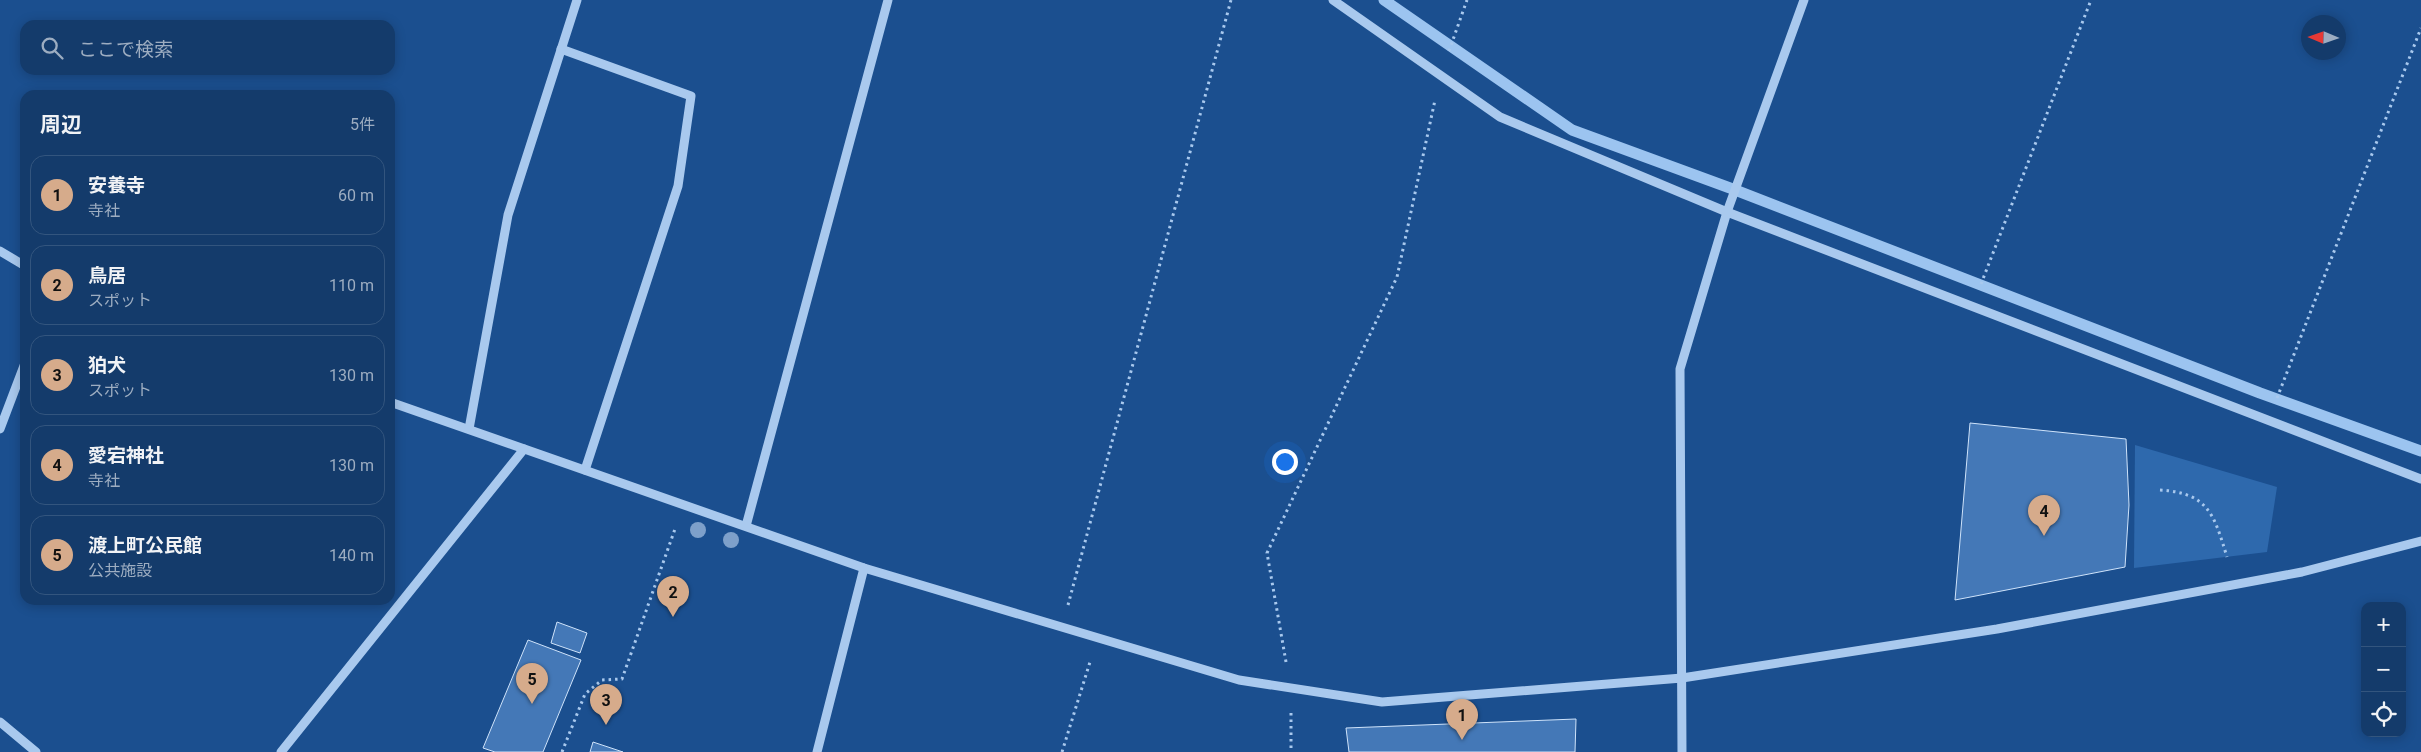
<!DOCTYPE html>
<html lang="ja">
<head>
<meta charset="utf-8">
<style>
  :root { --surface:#143b6b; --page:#1d4271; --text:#f1f3f6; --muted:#9dadc1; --line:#33557e; --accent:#d6ab8b }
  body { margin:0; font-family:Roboto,"Noto Sans JP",sans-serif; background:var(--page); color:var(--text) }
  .controls { position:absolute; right:15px; bottom:15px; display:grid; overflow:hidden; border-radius:10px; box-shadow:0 2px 12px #0003 }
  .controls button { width:45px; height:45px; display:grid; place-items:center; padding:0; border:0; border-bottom:1px solid var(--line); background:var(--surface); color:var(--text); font:25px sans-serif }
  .compass { position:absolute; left:2301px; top:15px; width:45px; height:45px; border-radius:50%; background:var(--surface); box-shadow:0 2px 12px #0003; rotate:272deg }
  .you { position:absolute; left:1284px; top:461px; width:18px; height:18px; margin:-12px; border:4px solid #fff; border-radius:50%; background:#1a73e8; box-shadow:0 0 0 8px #1a73e833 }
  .badge { display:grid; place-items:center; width:32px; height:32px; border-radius:50%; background:var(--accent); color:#111; font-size:16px; font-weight:700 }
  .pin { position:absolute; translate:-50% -41px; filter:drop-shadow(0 1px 2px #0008) }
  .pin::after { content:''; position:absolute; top:26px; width:18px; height:15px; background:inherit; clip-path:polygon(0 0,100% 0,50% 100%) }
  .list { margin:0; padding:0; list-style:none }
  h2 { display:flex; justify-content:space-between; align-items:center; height:65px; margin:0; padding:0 20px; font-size:21px }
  h2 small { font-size:16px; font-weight:400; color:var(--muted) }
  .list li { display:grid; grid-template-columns:32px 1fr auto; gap:15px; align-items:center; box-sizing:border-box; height:80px; margin:0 10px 10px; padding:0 10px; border:1px solid var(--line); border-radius:15px }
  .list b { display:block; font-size:19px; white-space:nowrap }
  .list p { margin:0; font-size:16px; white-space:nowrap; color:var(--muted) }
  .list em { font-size:16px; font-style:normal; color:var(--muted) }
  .icon { flex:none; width:28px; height:28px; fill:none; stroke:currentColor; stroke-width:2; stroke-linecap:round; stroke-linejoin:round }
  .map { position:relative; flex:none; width:2421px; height:752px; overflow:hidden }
  .search { position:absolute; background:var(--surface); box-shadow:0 2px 12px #0003; left:20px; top:20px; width:375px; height:55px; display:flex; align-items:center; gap:12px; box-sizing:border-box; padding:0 18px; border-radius:15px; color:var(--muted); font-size:19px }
  .panel { position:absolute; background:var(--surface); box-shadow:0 2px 12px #0003; left:20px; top:90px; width:375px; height:515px; border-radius:15px }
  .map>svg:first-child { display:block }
</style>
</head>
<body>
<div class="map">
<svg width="2421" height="752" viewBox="0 0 2421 752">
  <rect width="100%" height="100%" fill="#1b4f8f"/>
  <!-- green -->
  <polygon fill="#2e69ad" points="2135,445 2277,487 2267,552 2134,568"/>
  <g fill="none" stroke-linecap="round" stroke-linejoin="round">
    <!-- stream -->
    <polyline stroke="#9cc4f0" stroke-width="11" points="1384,0 1572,130 1730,188 2260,393 2421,451"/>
  </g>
  <!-- building -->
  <g fill="#4478b7" stroke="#cfe3fa">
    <polygon points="1970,423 2126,439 2129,505 2125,567 1955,600"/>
    <polygon points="557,622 587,633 580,653 551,643"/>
    <polygon points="528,640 581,660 543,752 495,752 483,748"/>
    <polygon points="1576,719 1575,752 1349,752 1346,728"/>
    <polygon points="593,742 623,752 590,752"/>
  </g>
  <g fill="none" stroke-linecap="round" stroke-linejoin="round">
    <!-- path -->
    <g stroke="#a9c9ee" stroke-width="3" stroke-dasharray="2.5 4" stroke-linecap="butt">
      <polyline points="1449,51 1467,0"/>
      <polyline points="1981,284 2091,0"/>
      <polyline points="2277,398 2421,28"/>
      <path d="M2160 490C2209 493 2214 515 2227 557"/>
      <polyline points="1068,605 1231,0"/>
      <polyline points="1286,662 1267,553 1397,277 1435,100"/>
      <polyline points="1291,713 1291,752"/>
      <polyline points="562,752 585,694 602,680 622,679 675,529"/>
      <polyline points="1062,752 1090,662"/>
    </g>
    <!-- minor -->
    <g stroke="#a9c9ee" stroke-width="9">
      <polyline points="1333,0 1500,117 1727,212 2421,479"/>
      <polyline points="561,49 691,96 678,186 585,470"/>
      <polyline points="0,251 25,266"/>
      <polyline points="390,402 864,568 1239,680 1382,702 1682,678 1997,629 2302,572 2421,541"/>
      <polyline points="0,429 25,363"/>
      <polyline points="469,429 508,215 577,0"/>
      <polyline points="746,526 888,0"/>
      <polyline points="0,722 36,752"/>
      <polyline points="281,752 524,449"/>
      <polyline points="817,752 864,568"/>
      <polyline points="1682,752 1680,369 1727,212 1804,0"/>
    </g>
  </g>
  <!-- trees -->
  <g fill="#7ea0ca">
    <circle cx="698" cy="530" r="8"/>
    <circle cx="731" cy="540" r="8"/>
  </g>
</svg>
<div class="controls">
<button>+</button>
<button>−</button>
<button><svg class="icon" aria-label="locate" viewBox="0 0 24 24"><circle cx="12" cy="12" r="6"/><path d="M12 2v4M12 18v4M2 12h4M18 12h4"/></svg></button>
</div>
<svg class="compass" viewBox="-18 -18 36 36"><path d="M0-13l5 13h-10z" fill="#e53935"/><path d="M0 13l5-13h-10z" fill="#9dadc1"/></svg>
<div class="you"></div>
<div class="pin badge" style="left:1462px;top:740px">1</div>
<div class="pin badge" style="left:673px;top:617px">2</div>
<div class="pin badge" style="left:606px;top:725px">3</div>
<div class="pin badge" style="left:2044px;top:536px">4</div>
<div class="pin badge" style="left:532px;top:704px">5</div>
<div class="search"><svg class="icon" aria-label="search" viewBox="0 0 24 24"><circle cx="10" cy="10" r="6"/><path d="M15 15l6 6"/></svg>ここで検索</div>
<section class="panel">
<h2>周辺<small>5件</small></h2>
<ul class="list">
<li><span class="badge">1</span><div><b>安養寺</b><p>寺社</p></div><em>60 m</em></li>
<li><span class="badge">2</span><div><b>鳥居</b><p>スポット</p></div><em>110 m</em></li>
<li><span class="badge">3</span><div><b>狛犬</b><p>スポット</p></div><em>130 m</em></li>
<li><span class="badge">4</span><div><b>愛宕神社</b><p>寺社</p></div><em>130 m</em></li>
<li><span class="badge">5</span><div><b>渡上町公民館</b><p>公共施設</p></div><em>140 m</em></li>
</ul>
</section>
</div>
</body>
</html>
